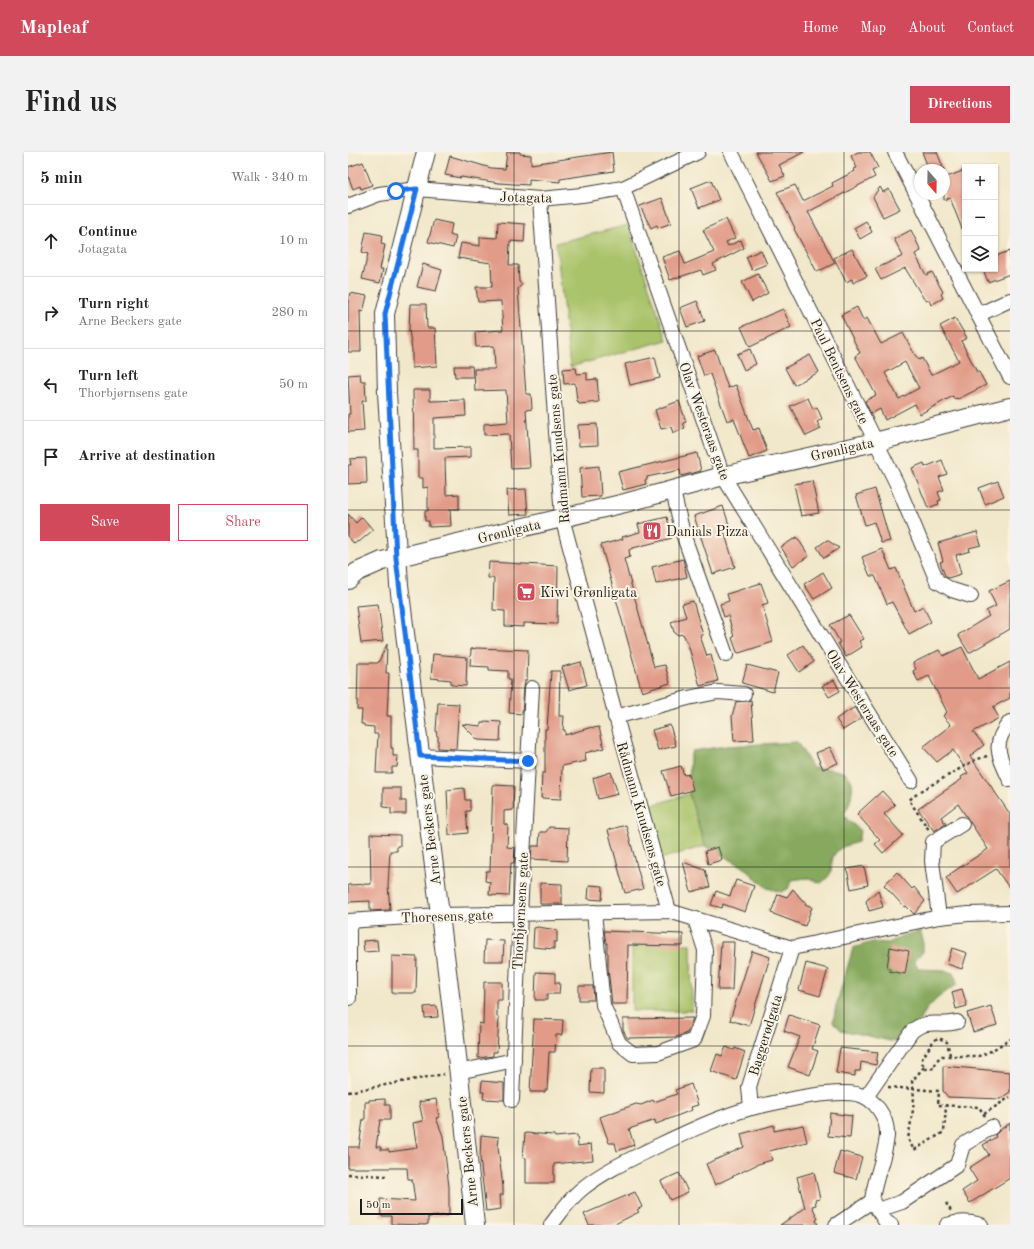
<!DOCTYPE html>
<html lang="en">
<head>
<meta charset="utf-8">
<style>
  :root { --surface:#fff; --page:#f2f2f2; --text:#222; --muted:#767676; --line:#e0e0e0; --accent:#d1495b }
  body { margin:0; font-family:"Old Standard TT",serif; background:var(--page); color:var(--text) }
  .controls { position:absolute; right:12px; top:12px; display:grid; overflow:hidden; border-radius:0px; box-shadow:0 1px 3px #0004 }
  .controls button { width:36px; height:36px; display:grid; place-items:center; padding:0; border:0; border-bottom:1px solid var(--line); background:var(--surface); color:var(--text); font:20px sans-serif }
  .compass { position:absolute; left:566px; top:12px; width:36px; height:36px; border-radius:50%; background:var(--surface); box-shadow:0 1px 3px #0004; rotate:160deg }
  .scale { position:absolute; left:12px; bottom:10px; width:103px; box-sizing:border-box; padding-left:4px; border:2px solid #1c1c1c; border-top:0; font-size:11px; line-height:14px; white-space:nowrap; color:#1c1c1c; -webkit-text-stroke:3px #fcf5e5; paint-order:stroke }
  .stop { position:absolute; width:12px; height:12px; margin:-9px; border:3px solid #1a73e8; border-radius:50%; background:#fff }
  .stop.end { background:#1a73e8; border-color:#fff; box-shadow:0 1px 4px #0008 }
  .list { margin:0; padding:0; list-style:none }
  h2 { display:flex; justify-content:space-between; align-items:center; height:52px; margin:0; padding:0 16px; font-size:17px }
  h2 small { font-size:13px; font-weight:400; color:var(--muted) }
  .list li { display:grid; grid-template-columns:26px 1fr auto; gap:12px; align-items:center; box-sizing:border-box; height:72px; padding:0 16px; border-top:1px solid var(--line) }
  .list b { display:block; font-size:15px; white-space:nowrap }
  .list p { margin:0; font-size:13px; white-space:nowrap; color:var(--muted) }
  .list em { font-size:13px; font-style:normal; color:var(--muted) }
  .actions { display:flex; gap:8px; padding:12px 16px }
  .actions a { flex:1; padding:9px 0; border:1px solid var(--accent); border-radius:0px; text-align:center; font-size:14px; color:var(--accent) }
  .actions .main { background:var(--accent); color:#fff }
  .icon { flex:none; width:22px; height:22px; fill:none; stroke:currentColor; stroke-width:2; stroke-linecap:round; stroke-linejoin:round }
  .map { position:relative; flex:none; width:662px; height:1073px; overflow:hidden; border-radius:0px }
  header { display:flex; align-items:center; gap:24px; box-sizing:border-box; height:56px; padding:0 20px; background:var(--accent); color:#fff }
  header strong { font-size:19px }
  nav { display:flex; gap:22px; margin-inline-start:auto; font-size:14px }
  .intro { display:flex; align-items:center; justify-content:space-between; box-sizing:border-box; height:96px; padding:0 24px }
  h1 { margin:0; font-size:28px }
  .button { padding:10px 18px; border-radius:0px; background:var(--accent); color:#fff; font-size:14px; font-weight:700 }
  main { display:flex; gap:24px; padding:0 24px }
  aside { flex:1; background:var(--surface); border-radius:0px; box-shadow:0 1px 3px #0004 }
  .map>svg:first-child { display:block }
</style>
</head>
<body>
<header>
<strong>Mapleaf</strong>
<nav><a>Home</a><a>Map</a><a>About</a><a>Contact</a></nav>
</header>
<div class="intro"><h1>Find us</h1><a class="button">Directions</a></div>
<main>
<aside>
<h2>5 min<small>Walk · 340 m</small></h2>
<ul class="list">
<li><svg class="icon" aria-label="ahead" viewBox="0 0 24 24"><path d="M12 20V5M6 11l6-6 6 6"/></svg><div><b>Continue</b><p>Jotagata</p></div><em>10 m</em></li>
<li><svg class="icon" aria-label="right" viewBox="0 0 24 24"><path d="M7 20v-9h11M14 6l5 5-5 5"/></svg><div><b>Turn right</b><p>Arne Beckers gate</p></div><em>280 m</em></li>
<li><svg class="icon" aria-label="left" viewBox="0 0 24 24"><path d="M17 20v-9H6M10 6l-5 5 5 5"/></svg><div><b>Turn left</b><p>Thorbjørnsens gate</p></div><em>50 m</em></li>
<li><svg class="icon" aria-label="arrive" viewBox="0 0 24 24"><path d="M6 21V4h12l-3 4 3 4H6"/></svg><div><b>Arrive at destination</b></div></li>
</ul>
<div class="actions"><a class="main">Save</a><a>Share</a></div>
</aside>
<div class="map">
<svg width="662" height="1073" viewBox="0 0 662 1073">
  <rect width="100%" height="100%" fill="#fcf5e5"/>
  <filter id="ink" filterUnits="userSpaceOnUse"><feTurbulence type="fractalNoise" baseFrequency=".025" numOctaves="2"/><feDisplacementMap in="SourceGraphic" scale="8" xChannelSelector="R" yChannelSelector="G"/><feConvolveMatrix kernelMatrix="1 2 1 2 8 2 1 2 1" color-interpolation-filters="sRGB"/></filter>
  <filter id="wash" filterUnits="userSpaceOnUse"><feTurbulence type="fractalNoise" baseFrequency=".012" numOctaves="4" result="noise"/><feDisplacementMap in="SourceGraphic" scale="16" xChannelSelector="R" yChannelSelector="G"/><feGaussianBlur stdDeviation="0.9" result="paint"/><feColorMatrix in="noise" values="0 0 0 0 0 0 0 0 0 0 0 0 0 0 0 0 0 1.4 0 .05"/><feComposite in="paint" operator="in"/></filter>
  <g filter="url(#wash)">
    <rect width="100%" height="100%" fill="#f1e7ca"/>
    <!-- green -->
    <g fill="#a8c369" stroke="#627042">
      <polygon points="280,73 319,188 222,215 208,91"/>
      <polygon points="341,642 357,694 312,707 297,655"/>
      <polygon points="284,792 343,792 344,859 284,859"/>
    </g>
    <!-- forest -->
    <g fill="#86a95d" stroke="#51623c">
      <path d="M449 590 465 616C481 617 508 616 504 639 503 648 501 654 496 662 499 670 508 673 512 679L510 690C504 692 494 694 489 699 478 712 491 719 473 731L458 726 444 728 440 737 433 740 419 736 394 714 357 694 341 642 342 605 344 599 378 594Z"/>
      <path d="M572 779 575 788V800L566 809 570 817 596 818 607 822 609 833C582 848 574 862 561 889L547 890 493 878 485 870 488 854 505 796 524 790 541 791 553 784Z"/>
    </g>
    <g id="blocks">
      <!-- building -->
      <g fill="#e19b88" fill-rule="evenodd">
        <polygon points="159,0 172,0 172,2 183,3 183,12 264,0 266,19 212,27 212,30 181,27 181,33 151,31 113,25 113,26 97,23 102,4 143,16 157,17"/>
        <polygon points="408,0 456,0 431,13 437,24 424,29"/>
        <polygon points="510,0 522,0 530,16 524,19 527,25 460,60 487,111 469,120 446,77 447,76 429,40 447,33 455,49 485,34 484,31 507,19 506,17 509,16 503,4"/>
        <polygon points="574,0 589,0 596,18 581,18"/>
        <polygon points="15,10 24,33 13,37 12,34 5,37 0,24 0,15"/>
        <polygon points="617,18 617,82 616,82 602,46 596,48 596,26"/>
        <polygon points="363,28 371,48 351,56 343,36"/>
        <polygon points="532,35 535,40 541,37 552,57 535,65 525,45"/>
        <polygon points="314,46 323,71 310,76 309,73 303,76 292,54"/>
        <polygon points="378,67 387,86 378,90 380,94 393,88 396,96 365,112 368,118 355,123 353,118 322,128 314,105 332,99 337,112 366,100 355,78"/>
        <polygon points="86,68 104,72 102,83 108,85 105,96 80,90"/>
        <polygon points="518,69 524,80 512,87 506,76"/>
        <polygon points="150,70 177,72 176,90 162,89 161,113 170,113 171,130 174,132 170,137 178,242 183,242 184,257 178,258 182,316 163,317 161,282 136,283 136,272 160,270 158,238 127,239 126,217 147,217 146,194 128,195 127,180 155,178 153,149 130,150 128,135 144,135 143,111 110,106 113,91 132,94 132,85 149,86"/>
        <polygon points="563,78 573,99 567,102 578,123 584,120 595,140 593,142 595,146 583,153 581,148 579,149 576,147 557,116 533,128 527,117 555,104 546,87"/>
        <polygon points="18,80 34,83 33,92 37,93 32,117 35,117 32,131 14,127 20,102 14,100"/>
        <polygon points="504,97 519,124 505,131 504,127 498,130 486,106"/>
        <polygon points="413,98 419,112 404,118 398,105"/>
        <polygon points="662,99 662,122 640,130 635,117 647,117 647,104"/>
        <polygon points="75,112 94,118 88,139 69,135"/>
        <polygon points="410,122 420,141 404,150 394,130"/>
        <polygon points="2,141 19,144 15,160 12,159 13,200 0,200 0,151"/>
        <polygon points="349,149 357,169 339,175 332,156"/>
        <polygon points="62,152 78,152 79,176 87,176 89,214 64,216 64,198 61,178"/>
        <path d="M509 155 515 168 519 166 533 192 555 181 567 203 571 208 574 206 583 223 611 209 592 174 607 166 619 186 613 189 629 220H631L638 233 610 247 609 246 606 247 605 244 572 262 567 252 537 268 532 257 523 262 517 249 528 243 507 204 512 201 493 163ZM557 210 571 236 551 247 537 221Z"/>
        <polygon points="435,157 443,175 402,195 393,175"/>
        <polygon points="402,197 408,212 396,218 389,202"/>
        <polygon points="367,198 380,236 388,233 405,278 411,276 419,299 401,306 386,267 379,269 362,222 356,224 349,204"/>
        <polygon points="462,203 471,220 446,233 437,216"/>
        <polygon points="307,205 312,226 282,233 277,212"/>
        <polygon points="106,214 124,214 125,225 107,225"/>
        <polygon points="228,216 229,222 239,221 239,228 249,227 251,250 231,252 230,249 229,249 227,231 216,232 215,217"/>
        <polygon points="12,222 13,229 17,229 18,249 14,249 16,279 0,280 0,262 2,262 0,223"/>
        <polygon points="65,238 82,238 82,249 117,248 118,264 86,266 86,296 123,295 123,305 97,306 98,343 111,342 111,357 102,357 103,374 81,375 81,369 77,369 77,359 80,359 80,335 75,336 75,326 70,326 70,298 66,298"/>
        <polygon points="460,246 465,257 469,255 474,267 469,270 473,277 458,284 442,254"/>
        <polygon points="331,249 338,270 335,271 337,276 325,281 323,275 313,277 307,258"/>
        <polygon points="249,272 250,293 231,294 230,273"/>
        <polygon points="349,301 353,319 333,324 332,318 299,325 299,327 297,328 298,332 275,338 270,320"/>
        <polygon points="18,306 19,331 0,332 0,313 3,313 2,307"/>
        <polygon points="594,308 599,322 591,325 596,338 590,340 593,348 590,349 591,352 580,356 564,316 576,311 577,315"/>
        <polygon points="251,314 253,344 234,345 232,316"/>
        <polygon points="464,329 471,361 453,364 446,332"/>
        <polygon points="650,329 656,344 637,352 631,336"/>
        <polygon points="178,337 180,362 161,363 159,338"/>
        <polygon points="527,337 542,389 533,391 526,370 517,373 508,343"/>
        <polygon points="375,354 382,376 376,379 387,415 365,422 346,364"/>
        <polygon points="0,362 8,371 14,365 25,378 11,390 10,389 6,392 0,384"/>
        <polygon points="319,365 324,386 285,396 281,398 282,405 276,407 306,515 317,513 322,531 294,540 253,393 275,387 274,385 292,380 290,372"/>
        <polygon points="629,380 633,393 621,396 622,399 608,403 613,422 600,426 597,424 592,410 595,409 590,391"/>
        <polygon points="449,385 461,404 445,414 433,395"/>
        <polygon points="479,388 491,396 476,406 469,395"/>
        <polygon points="534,397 543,418 548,416 566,459 575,454 583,470 561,482 544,450 539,452 527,424 522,424 514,405"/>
        <polygon points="335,407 339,425 308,432 304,415"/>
        <polygon points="141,410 210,414 209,472 176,471 176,475 157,474 157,459 145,458 146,426 140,426"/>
        <polygon points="475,420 484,436 466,447 456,432"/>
        <polygon points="662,429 662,477 621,501 610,483 641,464 638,459 648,454 641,439"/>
        <polygon points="413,431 420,451 414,453 425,490 391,501 389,500 384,486 386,485 380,463 376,465 372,452 381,449 379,442"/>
        <polygon points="345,449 355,483 352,484 359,504 363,503 370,529 352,534 340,492 335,482 330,483 326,480 323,470 338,465 334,452"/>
        <polygon points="30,452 35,489 13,491 8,454"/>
        <polygon points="501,463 516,487 511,489 514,495 498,505 490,491 492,490 482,473"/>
        <polygon points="39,492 38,521 41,521 39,564 43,564 43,596 45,596 45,604 50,604 49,615 44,615 44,621 28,621 30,582 26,582 26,575 16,574 16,572 13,572 14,558 9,558 10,511 30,511"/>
        <polygon points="455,493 466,510 451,520 440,503"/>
        <polygon points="614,495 630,527 662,510 662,546 645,555 651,566 625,580 636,593 622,604 662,662 662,737 648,717 609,742 598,726 603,723 602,722 640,697 610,652 593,665 598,672 586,679 570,657 614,627 613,625 620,621 605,598 589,610 575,595 603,573 595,564 599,560 581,524 570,529 565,519 568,517 565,511 591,498 595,504"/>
        <polygon points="129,496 180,498 179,528 177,528 176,536 174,562 161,561 163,527 160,527 160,519 141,518 141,515 122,514 123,497"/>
        <polygon points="85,502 119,505 118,534 103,533 103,528 83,526"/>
        <polygon points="233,510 239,533 221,538 214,515"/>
        <polygon points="399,513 430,521 425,540 394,531"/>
        <polygon points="203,519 212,519 211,564 216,564 215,578 217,578 217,583 244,575 245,576 251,575 256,596 237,601 238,609 214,614 213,647 193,646 194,621 197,621 197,577 199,577"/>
        <polygon points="486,528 492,539 481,545 474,534"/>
        <polygon points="403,548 406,588 386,589 384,564 388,550"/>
        <polygon points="90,551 111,552 108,597 90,596 90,584 89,584 88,578"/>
        <polygon points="507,555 514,566 495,578 488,567"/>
        <polygon points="136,569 153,570 152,589 130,588 114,572 133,574 133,571 136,571"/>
        <polygon points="322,573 328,594 310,598 304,578"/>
        <polygon points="482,595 490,611 475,617 468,601"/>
        <polygon points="333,614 336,623 341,622 345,638 323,644 315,619"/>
        <polygon points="263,620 270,642 250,647 245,626"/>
        <polygon points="145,633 166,634 165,658 156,659 156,672 160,673 159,695 167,696 166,711 163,711 161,744 141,743 142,730 137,729 138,719 142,719"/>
        <polygon points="35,636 53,636 53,649 58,649 58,662 43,662 43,656 35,655"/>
        <polygon points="116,636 117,648 122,648 122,659 118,659 120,681 101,683 99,638"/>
        <polygon points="534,639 547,653 536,662 555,683 535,701 527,692 532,688 509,662"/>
        <polygon points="278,673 295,737 277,741 260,678"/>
        <polygon points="201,675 220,676 219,709 183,707 184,694 191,694 192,680 198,680"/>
        <polygon points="22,682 52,683 52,694 49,694 49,699 42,699 40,733 42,758 22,759 22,749 0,750 0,733 23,732"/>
        <polygon points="370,695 374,708 360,712 357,699"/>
        <polygon points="335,710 357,718 362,735 343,740"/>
        <polygon points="516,714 520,733 503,737 499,717"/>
        <polygon points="549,720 564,737 566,735 577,749 566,762 558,754 556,755 536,733"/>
        <polygon points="388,728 406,734 397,760 375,752 374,756 363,753 368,739 382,744"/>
        <polygon points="192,731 214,732 214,752 192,752"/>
        <polygon points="241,733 255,734 254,748 240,747"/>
        <polygon points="445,737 454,748 458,750 457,752 464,755 457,774 423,761 430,742 439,745"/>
        <polygon points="530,738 535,755 521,759 518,749"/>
        <polygon points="190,775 209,778 209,790 206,790 206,797 185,795 186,776"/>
        <polygon points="256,779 335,782 335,794 280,793 279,852 264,852 260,817 260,801 259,801 259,791 258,791"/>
        <polygon points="29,788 30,799 16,800 15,789"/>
        <polygon points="137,788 156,789 155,809 136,809"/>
        <polygon points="373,790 386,790 384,838 370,838"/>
        <polygon points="542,795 561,799 557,822 541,819 542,817 539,816"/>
        <polygon points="604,796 619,801 614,817 599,812"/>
        <polygon points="404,799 422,805 401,874 382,868"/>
        <polygon points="44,804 69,805 68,841 44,841"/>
        <polygon points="458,811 480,817 472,844 451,838"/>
        <polygon points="188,820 207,821 207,831 212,831 211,842 199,842 199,848 187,848"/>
        <polygon points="136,830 154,830 154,848 149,848 149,865 151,866 149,900 145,900 145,904 130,906 131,871 135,872"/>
        <polygon points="231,834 245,834 246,848 231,848"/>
        <polygon points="614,837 619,854 608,857 604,840"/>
        <polygon points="89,854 90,865 77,866 76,855"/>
        <polygon points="643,854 649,873 625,880 619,861"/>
        <polygon points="441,863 472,873 464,897 470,899 462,923 440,915 452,885 436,879"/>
        <polygon points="345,866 339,881 328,885 279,886 275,878 275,867"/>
        <polygon points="186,867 215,868 214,883 208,883 207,900 201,900 199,938 197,938 197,940 182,940"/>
        <polygon points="378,895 386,898 387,896 397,900 388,928 363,919 369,902 374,904"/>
        <polygon points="492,896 530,900 528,913 513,910 512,919 507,919 507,924 488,921"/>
        <polygon points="595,914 662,920 662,940 652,947 600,945 595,939"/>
        <polygon points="243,916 256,916 256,941 242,940"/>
        <polygon points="134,929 156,931 156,948 135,947 136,940 133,940"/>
        <polygon points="343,932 350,953 343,955 344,958 308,972 307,968 281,977 286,993 269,999 267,991 261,991 252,965 288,952 293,953 305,948 306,950 329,942 327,938"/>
        <polygon points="37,947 37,953 42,953 42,968 32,968 28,995 33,995 33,998 41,998 41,1000 69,996 65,971 75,969 71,950 88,947 91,965 88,966 95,984 101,1035 101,1063 80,1065 80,1072 77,1073 43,1072 43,1064 33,1064 32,1047 67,1049 64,1027 60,1027 59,1016 0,1016 0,995 11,995 15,968 17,968 17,950 21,950 21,948"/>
        <polygon points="482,961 504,964 502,986 480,984"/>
        <polygon points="662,971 662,1026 622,1051 614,1039 629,1029 621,1016 641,1003 635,993 648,985 647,983 652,978"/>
        <polygon points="426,973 426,979 455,973 459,990 421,999 424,1008 410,1012 367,1033 358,1012 396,995 393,982"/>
        <polygon points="177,981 206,983 207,985 229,983 230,994 243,992 245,1008 206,1012 206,1031 178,1031 178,1006 175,1006"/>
        <polygon points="133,983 151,985 150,995 155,1035 155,1043 152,1043 153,1057 138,1059 132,1006"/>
        <polygon points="492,999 514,1005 508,1027 486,1021"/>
        <polygon points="466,1020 472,1047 467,1048 468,1053 464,1054 470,1067 468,1068 470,1073 432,1073 457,1056 449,1025"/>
        <polygon points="331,1021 340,1040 322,1048 313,1029"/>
        <polygon points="287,1040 294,1055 289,1058 291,1060 265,1073 241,1073 236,1062"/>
      </g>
    </g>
  </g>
  <g filter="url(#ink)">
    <use href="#blocks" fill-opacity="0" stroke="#3c3a36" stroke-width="1"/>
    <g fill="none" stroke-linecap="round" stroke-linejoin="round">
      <defs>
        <g id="minor">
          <polyline points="383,0 548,330 589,429 604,438 623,444"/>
          <polyline points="547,0 662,225"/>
          <polyline points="275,36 375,324 563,629"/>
          <polyline points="192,47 214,366 321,759"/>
          <polyline points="0,54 31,42 69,37 192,47 234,43 275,36 350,0"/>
          <polyline points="630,163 662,148"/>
          <polyline points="325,339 335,382 378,503"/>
          <polyline points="267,565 340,546 370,540 396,542"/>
          <path d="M662 570C643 592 651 604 662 628"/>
          <polyline points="72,604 180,609"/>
          <polyline points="246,760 255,853 271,891 285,902 310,901 346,888 355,864 357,798 347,767"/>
          <polyline points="591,765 584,709 585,690 614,672"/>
          <polyline points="0,769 91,763 321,759 444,796"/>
          <polyline points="1,846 1,769"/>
          <polyline points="110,920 166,908"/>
          <path d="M518 945 564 879C580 866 591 875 609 870"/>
          <polyline points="164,948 172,762 184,536"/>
          <path d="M403 956C431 950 482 937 509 942 527 946 540 966 539 984 537 1006 526 1027 524 1049L538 1070 543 1073"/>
          <polyline points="530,1058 554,1050 609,1013 615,993 644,975"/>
          <path d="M203 1073C213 1060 222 1046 235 1036 255 1020 279 1009 301 998 335 982 367 966 403 956L401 935 444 796 591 765 620 762 662 761"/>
          <polyline points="488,1073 524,1049"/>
          <path d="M599 1073C611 1069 621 1069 633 1073"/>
        </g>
        <g id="major">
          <polyline points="78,0 37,162 39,241 51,433 105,867 127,1073"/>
          <polyline points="0,428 9,420 34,409 277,351 375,324 527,290 662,255"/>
        </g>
      </defs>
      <!-- minor casing -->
      <use href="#minor" stroke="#3c3a36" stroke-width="16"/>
      <!-- major casing -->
      <use href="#major" stroke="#3c3a36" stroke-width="20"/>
      <!-- path -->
      <g stroke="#3c3a36" stroke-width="2.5" stroke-dasharray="3 3" stroke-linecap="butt">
        <polyline points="573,639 627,608 639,604"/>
        <polyline points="569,642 561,648 581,678"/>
        <polyline points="602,903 599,890 591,886 586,888 574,907 574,911 578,917 586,916 589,908 594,904 631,904 643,899 662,887"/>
        <polyline points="576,915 564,929 566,945 565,958 560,987 566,998 596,980 598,954"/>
        <polyline points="540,935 591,939 590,953 631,955 637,964"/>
        <polyline points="0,940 96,922"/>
        <polyline points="636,962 662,945"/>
        <polyline points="0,1022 38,1024"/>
        <polyline points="598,1051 603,1059"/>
      </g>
      <!-- minor -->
      <use href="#minor" stroke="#fff" stroke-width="14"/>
      <!-- major -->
      <use href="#major" stroke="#fff" stroke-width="18"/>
    </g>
  </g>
  <g fill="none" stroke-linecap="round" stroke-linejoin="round" filter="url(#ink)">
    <!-- route -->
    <polyline stroke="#1a73e8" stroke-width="5" points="48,39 69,37 37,162 48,406 72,604 180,609"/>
  </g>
  <!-- grid -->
  <path fill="none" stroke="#1c1c1c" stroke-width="1" stroke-opacity="0.55" d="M166 0V1073M331 0V1073M496 0V1073M0 179H662M0 358H662M0 536H662M0 715H662M0 894H662"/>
  <!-- icons -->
  <defs>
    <symbol id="restaurant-square" viewBox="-11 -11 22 22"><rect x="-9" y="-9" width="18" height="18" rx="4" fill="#d1495b" stroke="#fcf5e5"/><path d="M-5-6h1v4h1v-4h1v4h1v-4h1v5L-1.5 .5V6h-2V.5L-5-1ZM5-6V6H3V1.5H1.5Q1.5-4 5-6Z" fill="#fff"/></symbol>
    <symbol id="supermarket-square" viewBox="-11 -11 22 22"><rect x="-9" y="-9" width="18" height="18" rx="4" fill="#d1495b" stroke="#fcf5e5"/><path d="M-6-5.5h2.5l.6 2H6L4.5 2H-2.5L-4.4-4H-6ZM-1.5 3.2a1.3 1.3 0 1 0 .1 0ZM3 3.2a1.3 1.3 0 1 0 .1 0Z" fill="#fff"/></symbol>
  </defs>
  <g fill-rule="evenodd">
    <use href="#restaurant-square" x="293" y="368" width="22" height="22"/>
    <use href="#supermarket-square" x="167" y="429" width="22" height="22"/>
  </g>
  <g text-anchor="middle" stroke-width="4" stroke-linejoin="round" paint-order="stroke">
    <!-- street labels -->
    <g font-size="14" fill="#1c1c1c" stroke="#fcf5e5">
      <text transform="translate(178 45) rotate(1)" y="5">Jotagata</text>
      <text transform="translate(492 219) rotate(64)" y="5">Paul Bentsens gate</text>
      <text transform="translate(357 269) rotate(70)" y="5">Olav Westeraas gate</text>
      <text transform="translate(210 297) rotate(-95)" y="5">Rådmann Knudsens gate</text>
      <text transform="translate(494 297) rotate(-13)" y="5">Grønligata</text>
      <text transform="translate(161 379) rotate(-14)" y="5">Grønligata</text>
      <text transform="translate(515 551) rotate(58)" y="5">Olav Westeraas gate</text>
      <text transform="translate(294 662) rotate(74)" y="5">Rådmann Knudsens gate</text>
      <text transform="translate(81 678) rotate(-97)" y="5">Arne Beckers gate</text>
      <text transform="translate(172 759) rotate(-87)" y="5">Thorbjørnsens gate</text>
      <text transform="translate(99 764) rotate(-2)" y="5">Thoresens gate</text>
      <text transform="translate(417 883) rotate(-73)" y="5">Baggerødgata</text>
      <text transform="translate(119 1000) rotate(-96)" y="5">Arne Beckers gate</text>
    </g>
    <!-- poi labels -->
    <g font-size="14" fill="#1c1c1c" stroke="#fcf5e5" text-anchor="start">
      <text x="318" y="384">Danials Pizza</text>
      <text x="192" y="445">Kiwi Grønligata</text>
    </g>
  </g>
</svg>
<div class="controls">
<button>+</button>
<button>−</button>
<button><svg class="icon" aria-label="layers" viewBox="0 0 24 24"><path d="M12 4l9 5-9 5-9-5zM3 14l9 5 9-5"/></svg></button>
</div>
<svg class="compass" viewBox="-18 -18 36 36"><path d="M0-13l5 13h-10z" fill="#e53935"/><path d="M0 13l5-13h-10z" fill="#767676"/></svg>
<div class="scale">50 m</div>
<div class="stop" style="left:48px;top:39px"></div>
<div class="stop end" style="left:180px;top:609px"></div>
</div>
</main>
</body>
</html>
